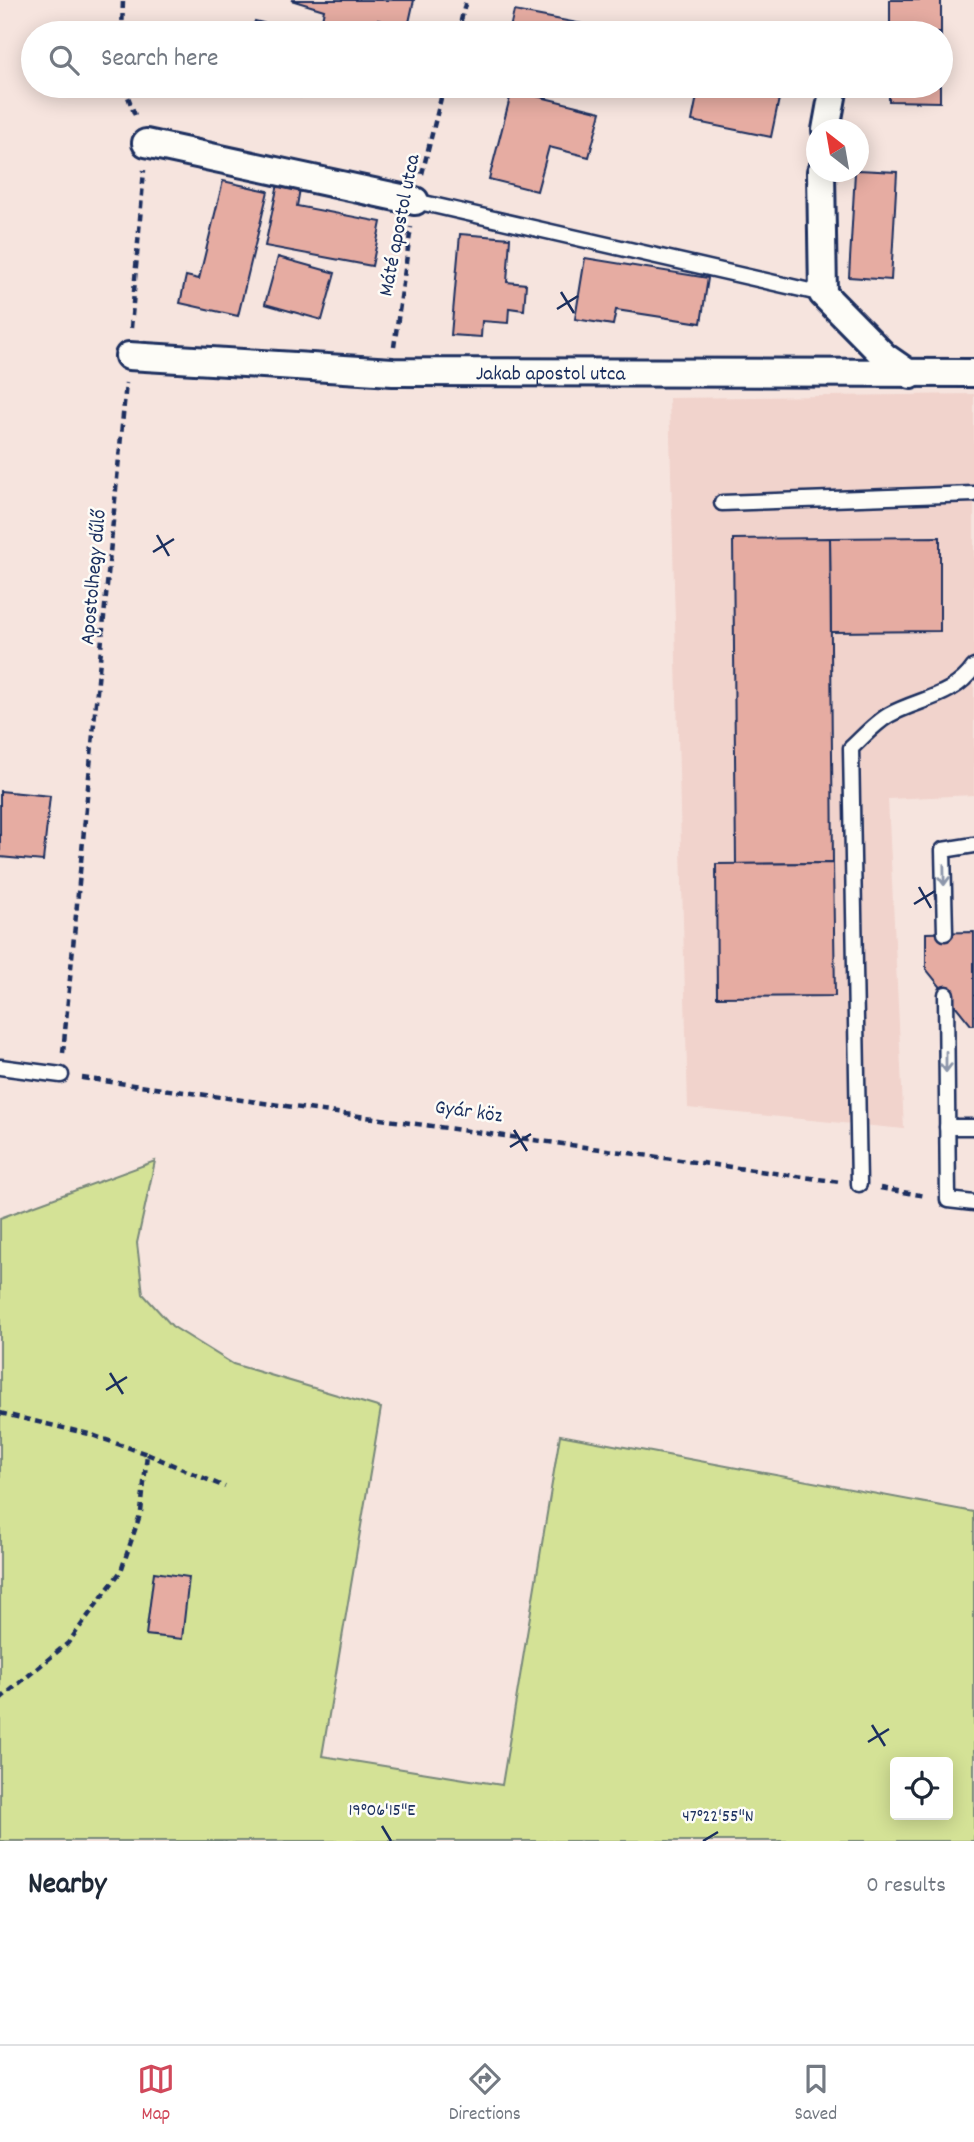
<!DOCTYPE html>
<html lang="en">
<head>
<meta charset="utf-8">
<style>
  :root { --surface:#fff; --page:#f6f6f7; --text:#1f2937; --muted:#747a83; --line:#e0e1e3; --accent:#d1495b }
  body { margin:0; font-family:Dekko,sans-serif; background:var(--page); color:var(--text) }
  .controls { position:absolute; right:21px; bottom:21px; display:grid; overflow:hidden; border-radius:7px; box-shadow:0 4px 18px #0003 }
  .controls button { width:63px; height:63px; display:grid; place-items:center; padding:0; border:0; border-bottom:2px solid var(--line); background:var(--surface); color:var(--text); font:35px sans-serif }
  .compass { position:absolute; left:806px; top:119px; width:63px; height:63px; border-radius:50%; background:var(--surface); box-shadow:0 4px 18px #0003; rotate:329deg }
  .list { margin:0; padding:0; list-style:none }
  h2 { display:flex; justify-content:space-between; align-items:center; height:91px; margin:0; padding:0 28px; font-size:30px }
  h2 small { font-size:23px; font-weight:400; color:var(--muted) }
  .icon { flex:none; width:38px; height:38px; fill:none; stroke:currentColor; stroke-width:2; stroke-linecap:round; stroke-linejoin:round }
  .map { position:relative; flex:none; width:974px; height:1841px; overflow:hidden }
  .search { position:absolute; background:var(--surface); box-shadow:0 4px 18px #0003; left:21px; right:21px; top:21px; height:77px; display:flex; align-items:center; gap:18px; box-sizing:border-box; padding:0 24px; border-radius:38px; color:var(--muted); font-size:26px }
  .sheet { height:203px; background:var(--surface) }
  nav { display:flex; justify-content:space-around; align-items:center; box-sizing:border-box; height:98px; border-top:2px solid var(--line); background:var(--surface); font-size:19px; color:var(--muted) }
  nav a { display:grid; justify-items:center; gap:4px }
  nav .on { color:var(--accent) }
  .map>svg:first-child { display:block }
</style>
</head>
<body>
<div class="map">
<svg width="974" height="1841" viewBox="0 0 974 1841">
  <rect width="100%" height="100%" fill="#f6e4de"/>
  <filter id="ink" filterUnits="userSpaceOnUse"><feTurbulence type="fractalNoise" baseFrequency=".0143" numOctaves="2"/><feDisplacementMap in="SourceGraphic" scale="14" xChannelSelector="R" yChannelSelector="G"/><feConvolveMatrix kernelMatrix="1 2 1 2 8 2 1 2 1" color-interpolation-filters="sRGB"/></filter>
  <g filter="url(#ink)">
    <!-- built -->
    <polygon fill="#f1d3cc" points="974,394 974,795 888,799 904,1129 688,1108 669,398"/>
    <!-- green -->
    <path fill="#d4e296" stroke="#78887a" stroke-width="2" fill-rule="evenodd" d="M155 1161 137 1243 143 1294 172 1326 233 1364 381 1408 322 1756 502 1785 560 1435 974 1512V1841H0V1218ZM895 1762H948V1815H895Z"/>
    <!-- building -->
    <g fill="#e6aca2" stroke="#1b2f5e" stroke-width="2">
      <polygon points="291,0 414,0 408,27 378,20 376,31 322,19 324,10"/>
      <polygon points="890,0 941,0 941,51 941,33 890,33"/>
      <polygon points="514,11 583,24 582,33 509,33"/>
      <polygon points="255,21 303,33 251,33"/>
      <polygon points="256,86 303,86 300,97"/>
      <polygon points="699,86 763,86 781,89 771,137 692,121"/>
      <polygon points="889,86 940,86 940,102 889,101"/>
      <polygon points="512,90 601,112 589,157 549,147 537,191 489,179"/>
      <polygon points="858,170 897,172 891,280 849,277 855,172"/>
      <polygon points="279,179 301,183 297,206 381,222 372,266 265,246"/>
      <polygon points="223,181 268,191 238,316 180,303 186,276 199,279"/>
      <polygon points="460,234 510,238 507,282 526,284 524,310 509,308 508,323 482,321 481,337 451,335"/>
      <polygon points="278,257 335,273 322,320 265,304"/>
      <polygon points="585,258 708,278 701,323 616,310 613,325 575,319"/>
      <polygon points="940,537 940,631 831,632 830,538"/>
      <polygon points="830,538 833,863 736,864 733,539"/>
      <polygon points="0,791 50,796 43,861 0,857"/>
      <polygon points="833,863 835,996 717,997 716,864"/>
      <polygon points="974,932 974,1025 971,1025 926,969 926,933"/>
      <polygon points="154,1572 189,1577 182,1639 146,1635"/>
    </g>
    <g fill="none" stroke-linecap="round" stroke-linejoin="round">
      <defs>
        <g id="service">
          <polyline points="415,201 823,294"/>
          <polyline points="722,503 974,494"/>
          <polyline points="945,933 943,850 974,845"/>
          <polyline points="946,994 948,1200 974,1203"/>
          <polyline points="0,1067 61,1075"/>
          <polyline points="947,1127 974,1127"/>
          <path d="M859 1184 851 748C863 737 875 723 889 715 918 699 954 697 974 667"/>
        </g>
        <g id="minor">
          <polyline points="826,130 834,86"/>
          <polyline points="146,143 415,201"/>
          <polyline points="821,172 823,294 885,357 911,375"/>
          <path id="s1" d="M129 356 393 372 974 373"/>
        </g>
      </defs>
      <!-- service casing -->
      <use href="#service" stroke="#1b2f5e" stroke-width="19"/>
      <!-- minor casing -->
      <use href="#minor" stroke="#1b2f5e" stroke-width="32"/>
      <!-- path -->
      <g stroke="#1b2f5e" stroke-width="4.5" stroke-dasharray="7 5" stroke-linecap="butt">
        <polyline points="122,33 123,0"/>
        <polyline points="458,33 466,0"/>
        <polyline points="124,86 136,118"/>
        <polyline points="422,174 444,86"/>
        <polyline points="131,328 144,170"/>
        <polyline points="394,347 411,227"/>
        <polyline points="63,1053 126,383"/>
        <polyline points="82,1078 840,1182"/>
        <polyline points="880,1188 926,1196"/>
        <polyline points="0,1413 89,1434 147,1454 141,1512 121,1571 68,1643 0,1699"/>
        <polyline points="147,1454 225,1487"/>
      </g>
      <!-- service -->
      <use href="#service" stroke="#fdfcf7" stroke-width="14"/>
      <!-- minor -->
      <use href="#minor" stroke="#fdfcf7" stroke-width="26"/>
    </g>
    <!-- one-way arrows -->
    <defs><path id="oneway-shaft" d="M-6 0H5M1.5-3L5.5 0L1.5 3" fill="none" stroke-width="1.6" stroke-linecap="round" stroke-linejoin="round" transform="scale(1.75)"/></defs>
    <g stroke="#8c96aa">
      <use href="#oneway-shaft" transform="translate(944 875) rotate(89)"/>
      <use href="#oneway-shaft" transform="translate(946 1062) rotate(90)"/>
    </g>
  </g>
  <!-- ticks -->
  <path fill="none" stroke="#1b2f5e" stroke-width="2.5" d="M561 292 574 313M557 309 578 296M157 535 169 556M153 552 174 539M919 887 931 908M914 904 935 891M514 1130 527 1151M510 1147 531 1134M110 1373 123 1394M106 1390 127 1377M872 1725 885 1746M868 1742 889 1729M382 1826 391 1841M703 1841 718 1832"/>
  <g text-anchor="middle" stroke-width="5" stroke-linejoin="round" paint-order="stroke">
    <!-- street labels -->
    <g font-size="21" fill="#1b2f5e" stroke="#fdfcf7">
      <text transform="translate(398 225) rotate(-79)" y="7">Máté apostol utca</text>
      <text dy="7" stroke="none"><textPath href="#s1" startOffset="422">Jakab apostol utca</textPath></text>
      <text transform="translate(92 577) rotate(-85)" y="7">Apostolhegy dűlő</text>
      <text transform="translate(469 1110) rotate(8)" y="7">Gyár köz</text>
    </g>
  </g>
  <g font-size="18" text-anchor="middle" fill="#1b2f5e" stroke="#fdfcf7" stroke-width="5" stroke-linejoin="round" paint-order="stroke">
    <text x="382" y="1815">19°06'15"E</text>
    <text x="718" y="1821">47°22'55"N</text>
  </g>
</svg>
<div class="controls">
<button><svg class="icon" aria-label="locate" viewBox="0 0 24 24"><circle cx="12" cy="12" r="6"/><path d="M12 2v4M12 18v4M2 12h4M18 12h4"/></svg></button>
</div>
<svg class="compass" viewBox="-18 -18 36 36"><path d="M0-13l5 13h-10z" fill="#e53935"/><path d="M0 13l5-13h-10z" fill="#747a83"/></svg>
<div class="search"><svg class="icon" aria-label="search" viewBox="0 0 24 24"><circle cx="10" cy="10" r="6"/><path d="M15 15l6 6"/></svg>Search here</div>
</div>
<section class="sheet">
<h2>Nearby<small>0 results</small></h2>
<ul class="list">
</ul>
</section>
<nav>
<a class="on"><svg class="icon" aria-label="map" viewBox="0 0 24 24"><path d="M3 6l6-2 6 2 6-2v14l-6 2-6-2-6 2zM9 4v14M15 6v14"/></svg>Map</a>
<a><svg class="icon" aria-label="directions" viewBox="0 0 24 24"><path d="M12 3l9 9-9 9-9-9zM9 14v-3h6M13 9l2 2-2 2"/></svg>Directions</a>
<a><svg class="icon" aria-label="saved" viewBox="0 0 24 24"><path d="M7 4h10v16l-5-4-5 4z"/></svg>Saved</a>
</nav>
</body>
</html>
